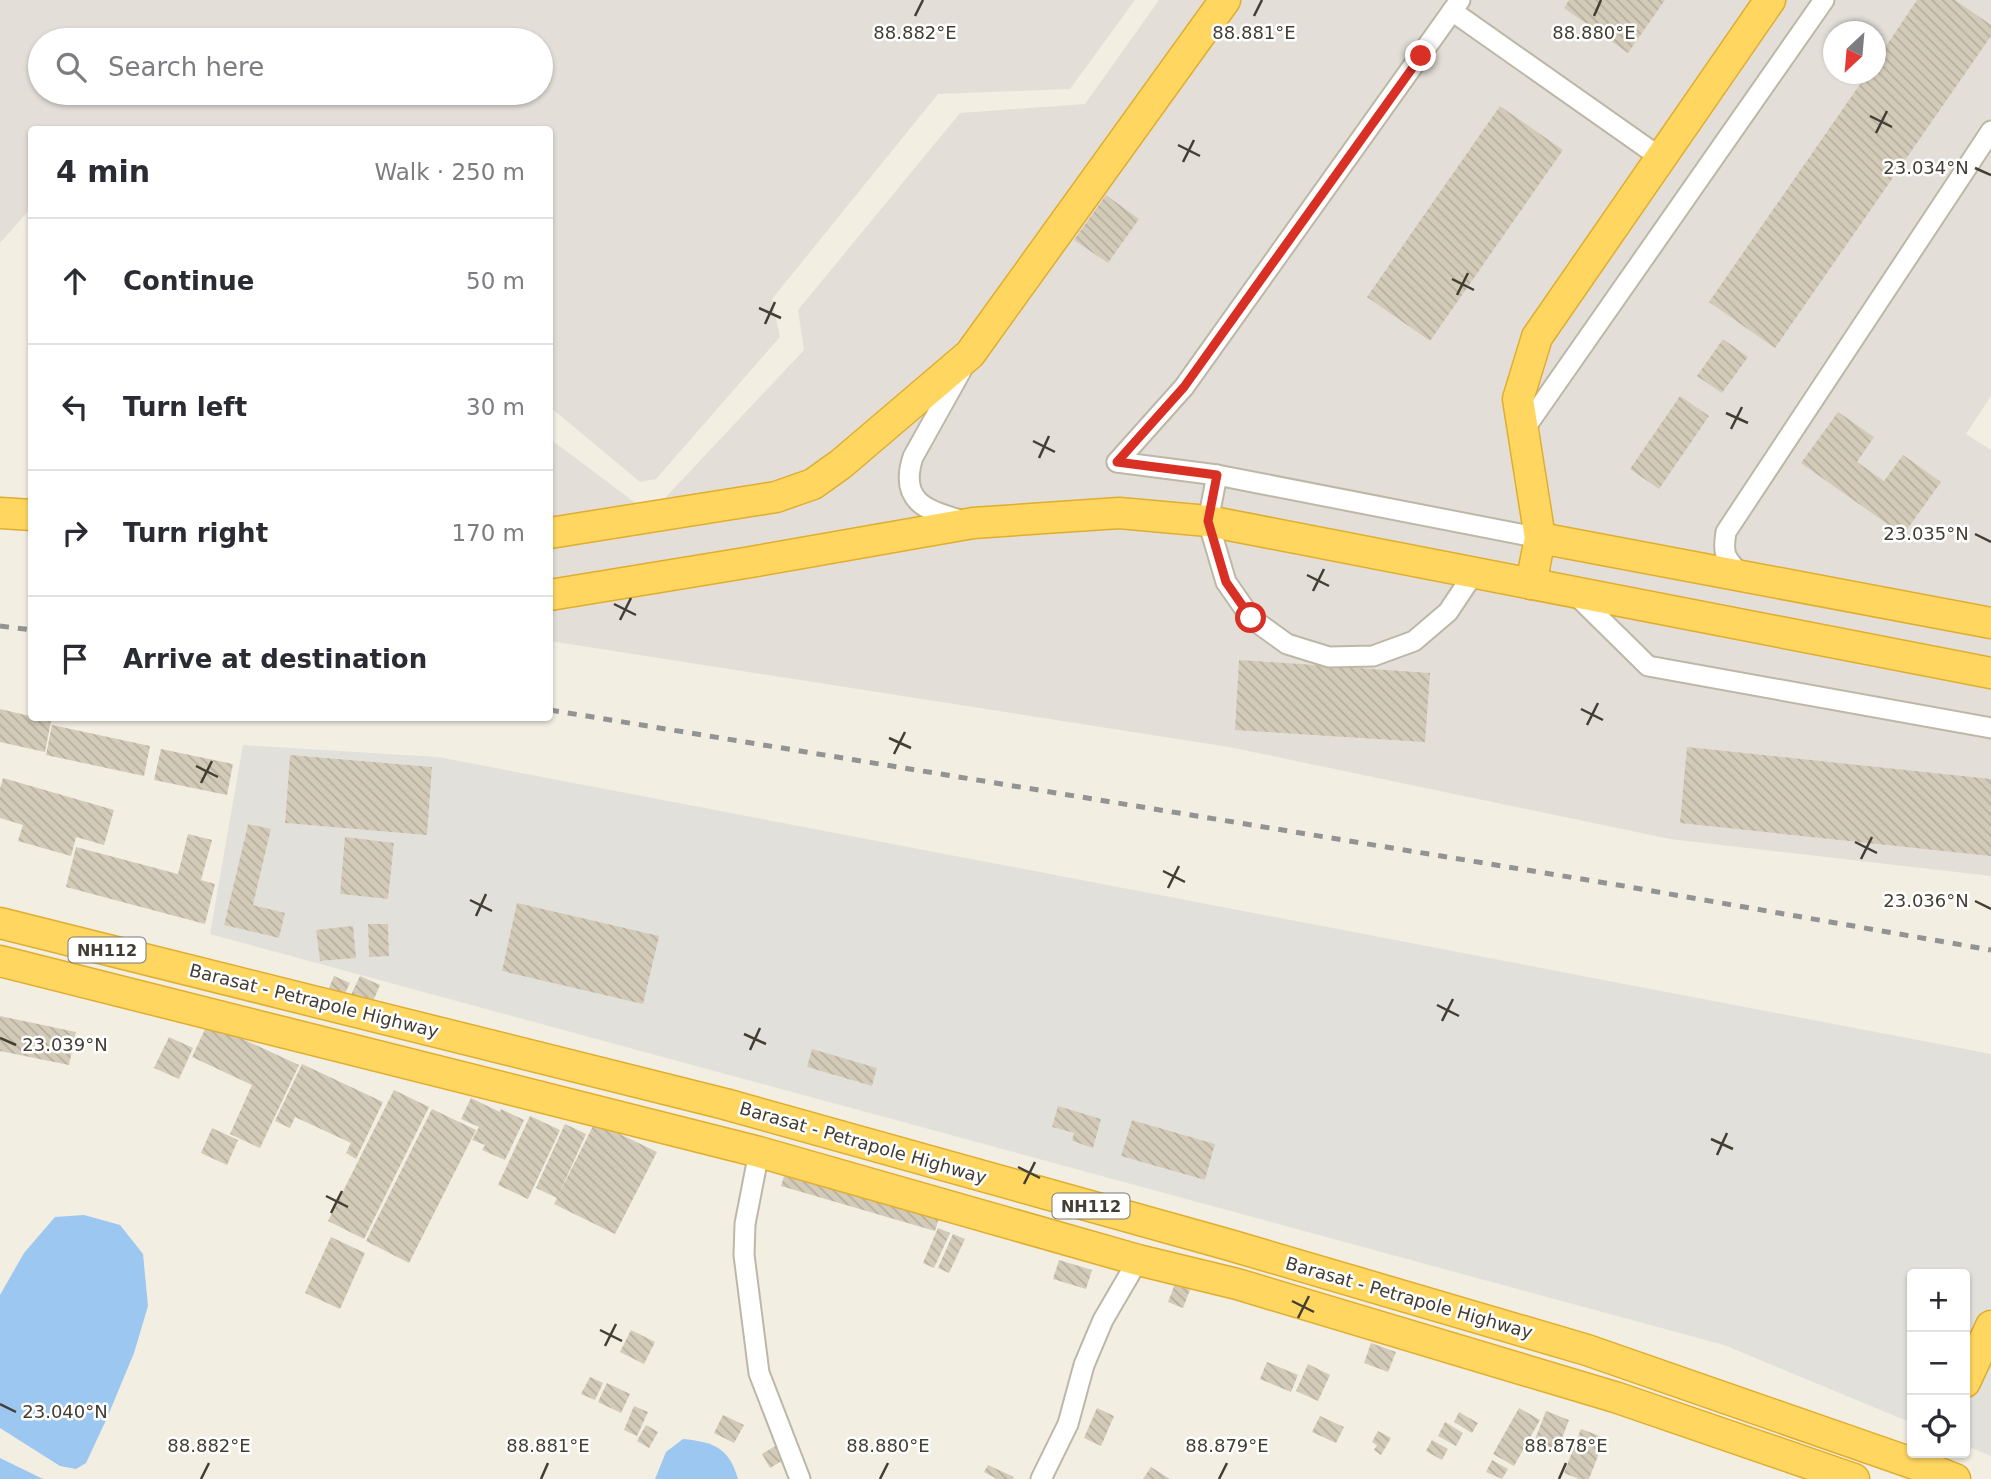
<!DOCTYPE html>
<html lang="en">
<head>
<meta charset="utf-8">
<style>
  :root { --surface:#fff; --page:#f7f7f7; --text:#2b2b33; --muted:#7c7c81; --line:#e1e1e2 }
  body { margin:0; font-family:"DejaVu Sans",sans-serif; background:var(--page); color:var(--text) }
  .controls { position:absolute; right:21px; bottom:21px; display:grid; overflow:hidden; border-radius:7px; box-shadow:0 2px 5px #0004 }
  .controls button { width:63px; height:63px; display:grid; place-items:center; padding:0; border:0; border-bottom:2px solid var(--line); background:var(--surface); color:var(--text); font:35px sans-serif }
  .compass { position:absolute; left:1823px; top:21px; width:63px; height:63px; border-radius:50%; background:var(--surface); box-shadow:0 2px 5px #0004; rotate:206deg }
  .stop { position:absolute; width:21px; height:21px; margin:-16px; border:5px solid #d93025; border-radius:50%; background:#fff }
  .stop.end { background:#d93025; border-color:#fff; box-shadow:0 2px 7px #0008 }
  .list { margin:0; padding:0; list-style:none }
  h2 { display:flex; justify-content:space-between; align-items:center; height:91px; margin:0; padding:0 28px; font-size:30px }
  h2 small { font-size:23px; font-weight:400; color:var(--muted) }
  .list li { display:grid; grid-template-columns:46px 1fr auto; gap:21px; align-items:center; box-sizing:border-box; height:126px; padding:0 28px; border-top:2px solid var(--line) }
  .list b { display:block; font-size:26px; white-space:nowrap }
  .list em { font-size:23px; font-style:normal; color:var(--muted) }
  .icon { flex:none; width:38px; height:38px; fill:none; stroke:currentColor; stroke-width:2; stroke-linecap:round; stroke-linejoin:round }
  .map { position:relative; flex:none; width:1991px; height:1479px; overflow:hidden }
  .search { position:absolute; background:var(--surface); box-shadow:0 2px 5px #0004; left:28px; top:28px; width:525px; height:77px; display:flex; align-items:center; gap:18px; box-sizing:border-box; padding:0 24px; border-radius:38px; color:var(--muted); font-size:26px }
  .panel { position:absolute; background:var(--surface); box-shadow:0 2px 5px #0004; left:28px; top:126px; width:525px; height:595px; border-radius:7px }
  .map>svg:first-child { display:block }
</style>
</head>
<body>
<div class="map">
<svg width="1991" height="1479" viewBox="0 0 1991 1479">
  <defs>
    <pattern id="building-back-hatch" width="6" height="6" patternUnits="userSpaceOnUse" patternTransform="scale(1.75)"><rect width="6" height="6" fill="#d3cbb8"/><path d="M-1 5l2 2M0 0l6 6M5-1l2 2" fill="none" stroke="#b6af9f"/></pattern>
  </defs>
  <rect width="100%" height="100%" fill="#f2eee2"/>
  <!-- industrial -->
  <g fill="#e3dfd8" fill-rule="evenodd">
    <path d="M0 0H1135L1070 89 938 94 772 299 780 337 656 479 640 482 550 407V130H32L31 208 0 243ZM40 40H541V93H40Z"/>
    <path d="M1159 0H1991V396L1966 434 1991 450V876L1670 839 1229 747 550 641V439L637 504 664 499 804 350 798 310 960 113 1085 104ZM1834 32H1876V74H1834Z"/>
  </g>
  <!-- parking -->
  <path fill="#e2e0db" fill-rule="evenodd" d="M243 745 438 757 1991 1054V1456L1965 1445V1274H1912V1423L1724 1345 210 934ZM290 756 432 767 427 834 285 823ZM248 824 271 830 253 905 285 913 279 938 224 924ZM346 838 394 843 388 899 340 894ZM517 904 643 1003 502 971ZM388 924 389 956H369L368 925ZM316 930 355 958 320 961ZM812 1050 877 1068 872 1086 807 1067ZM1058 1107 1101 1119 1093 1147 1072 1142 1074 1133 1052 1127ZM1132 1120 1215 1144 1205 1180 1122 1156Z"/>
  <!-- water -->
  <g fill="#9cc7f1">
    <polygon points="84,1215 120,1225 143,1254 148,1306 134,1353 107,1418 86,1463 76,1469 60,1466 0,1428 0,1295 24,1253 55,1217"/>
    <path d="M683 1439C714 1442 729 1448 738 1479H655L666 1452Z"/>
    <polygon points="0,1458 43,1479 0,1479"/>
  </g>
  <!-- building -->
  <g fill="url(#building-back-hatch)">
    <polygon points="1569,0 1665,0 1628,53 1564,8"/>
    <polygon points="1917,0 1955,0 1991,25 1991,36 1775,348 1709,302 1867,74 1876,74 1876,61"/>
    <polygon points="1500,106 1563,150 1430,341 1367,297"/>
    <polygon points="1106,195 1139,219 1108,263 1074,240"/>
    <polygon points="1723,339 1748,357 1722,393 1697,376"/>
    <polygon points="1680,396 1709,416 1659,489 1630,469"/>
    <polygon points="1838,412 1874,437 1857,462 1884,481 1903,455 1941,482 1903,535 1801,463"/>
    <polygon points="1239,660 1430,673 1425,742 1235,730"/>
    <polygon points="0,709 51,721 45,752 0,742"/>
    <polygon points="52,725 150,746 144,776 46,755"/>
    <polygon points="1687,747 1991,779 1991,856 1680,823"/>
    <polygon points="161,749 233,764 227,795 154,780"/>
    <polygon points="290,755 432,767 427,835 285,823"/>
    <polygon points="3,778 114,810 104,845 76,837 71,856 18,841 23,825 0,818 0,789"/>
    <polygon points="248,824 271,829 253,905 285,913 279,938 224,925"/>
    <polygon points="188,834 212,840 201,880 215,884 205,924 66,887 76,847 178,874"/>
    <polygon points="345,837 394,843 388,899 340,894"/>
    <polygon points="517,903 659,936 643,1004 502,971"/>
    <polygon points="368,924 388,924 389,956 369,957"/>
    <polygon points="353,926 356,958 320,961 316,930"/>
    <polygon points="334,976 350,983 341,1001 326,995"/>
    <polygon points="360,976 380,985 368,1013 347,1003"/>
    <polygon points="0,1016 76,1032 69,1065 0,1051"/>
    <polygon points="208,1023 299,1065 260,1148 230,1134 252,1085 192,1057"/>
    <polygon points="169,1037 193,1048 179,1079 154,1068"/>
    <polygon points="812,1049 877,1068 872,1086 807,1067"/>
    <polygon points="302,1064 383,1102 356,1159 346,1153 351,1143 295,1117 290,1128 275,1121"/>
    <polygon points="394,1090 429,1107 364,1239 328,1221"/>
    <polygon points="471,1098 500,1112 501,1109 524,1120 505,1160 482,1150 485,1145 472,1140 479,1127 461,1119"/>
    <polygon points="1058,1106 1101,1119 1093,1148 1072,1141 1074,1133 1052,1127"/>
    <polygon points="432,1109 476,1130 409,1263 366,1241"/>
    <polygon points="530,1116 560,1130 528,1199 498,1185"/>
    <polygon points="1132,1120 1215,1144 1205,1180 1121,1156"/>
    <polygon points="595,1122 657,1152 615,1234 554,1204 557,1198 536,1188 565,1124 586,1134 559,1194"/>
    <polygon points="212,1128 238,1140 227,1165 201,1153"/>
    <polygon points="787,1167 941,1212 935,1231 781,1186"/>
    <polygon points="938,1228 950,1233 934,1268 923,1263"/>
    <polygon points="953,1234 965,1239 949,1273 938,1268"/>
    <polygon points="331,1237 365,1253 340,1309 305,1293"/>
    <polygon points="1059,1260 1092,1270 1086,1289 1053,1279"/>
    <polygon points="1175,1284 1190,1290 1183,1308 1168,1302"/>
    <polygon points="631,1330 655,1342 644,1364 620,1352"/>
    <polygon points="1371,1343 1396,1352 1388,1372 1364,1363"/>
    <polygon points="1267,1362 1298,1375 1291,1392 1260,1379"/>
    <polygon points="1308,1364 1330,1375 1318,1401 1296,1391"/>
    <polygon points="590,1377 603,1383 595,1400 581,1394"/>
    <polygon points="607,1383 630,1394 621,1413 598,1402"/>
    <polygon points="634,1406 648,1412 637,1436 624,1430"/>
    <polygon points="1097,1408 1114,1416 1101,1446 1084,1438"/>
    <polygon points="1519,1408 1540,1420 1514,1466 1493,1454"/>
    <polygon points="1546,1411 1569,1420 1557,1451 1534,1442"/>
    <polygon points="1459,1412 1478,1423 1472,1433 1454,1422"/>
    <polygon points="723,1415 744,1425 734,1443 714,1433"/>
    <polygon points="1320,1416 1344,1427 1336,1443 1312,1432"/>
    <polygon points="1445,1422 1463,1433 1456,1446 1438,1436"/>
    <polygon points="646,1425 658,1432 649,1448 637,1441"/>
    <polygon points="1581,1429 1605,1438 1589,1479 1579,1479 1564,1473"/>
    <polygon points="1378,1431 1391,1438 1381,1455 1374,1450 1377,1445 1372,1442"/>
    <polygon points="1432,1440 1448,1449 1442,1460 1426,1451"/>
    <polygon points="777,1445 785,1459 770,1468 762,1454"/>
    <polygon points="1492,1460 1508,1469 1502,1479 1486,1472"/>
    <polygon points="988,1465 1014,1477 1013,1479 997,1479 984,1472"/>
    <polygon points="1151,1467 1170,1479 1143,1479"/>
  </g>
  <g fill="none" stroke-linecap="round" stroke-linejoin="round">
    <defs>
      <g id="minor">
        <polyline points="1452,11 1661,158"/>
        <path d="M961 371 913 457C899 500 925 511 961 520"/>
        <polyline points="1523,431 1824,0"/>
        <polyline points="1117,462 1184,387 1460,0"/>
        <polyline points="1117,462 1217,475 1540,538"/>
        <polyline points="1217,475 1208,521 1226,582 1251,618 1287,644 1329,657 1373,656 1414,641 1448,612 1474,573"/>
        <path d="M1741 575C1726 558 1722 556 1726 532L1991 131"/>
        <polyline points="1573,592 1648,666 1991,728"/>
        <polyline points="759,1152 745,1224 744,1255 759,1373 800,1479"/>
        <polyline points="1041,1479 1068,1424 1084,1365 1103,1320 1138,1260"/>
      </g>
      <g id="highway">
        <polyline points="0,513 32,515"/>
        <polyline points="550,533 776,497 813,484 841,464 970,354 1225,0"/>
        <polyline points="1540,538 1991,623"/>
        <polyline points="1531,584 1540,538 1518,399 1537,337 1770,0"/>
        <polyline points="550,595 745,563 973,523 1119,513 1208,521 1991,673"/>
        <polyline points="0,923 725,1104 1226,1244 1587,1350 1932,1470 1955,1479"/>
        <polyline points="0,961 759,1152 1138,1260 1237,1284 1618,1398 1854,1479"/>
        <polyline points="1965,1382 1991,1326"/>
      </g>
    </defs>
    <!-- minor casing -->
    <use href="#minor" stroke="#bdb7a5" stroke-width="23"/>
    <!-- highway casing -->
    <use href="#highway" stroke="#e0ad2e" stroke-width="33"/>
    <!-- minor -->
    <use href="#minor" stroke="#fff" stroke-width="19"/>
    <!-- highway -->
    <use href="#highway" stroke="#ffd760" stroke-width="30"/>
    <!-- rail -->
    <g stroke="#939393" stroke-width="5" stroke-dasharray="9 9" stroke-linecap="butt">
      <polyline points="0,626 32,630"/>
      <polyline points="550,710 1618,885 1991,950"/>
    </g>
  </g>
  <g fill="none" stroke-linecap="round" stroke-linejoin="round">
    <!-- route -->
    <polyline stroke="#d93025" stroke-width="9" points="1251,618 1226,582 1208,521 1217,475 1117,462 1184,387 1421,56"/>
  </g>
  <!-- ticks -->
  <path fill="none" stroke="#433e33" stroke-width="2.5" d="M915 16 923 0M1254 16 1262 0M1594 16 1601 0M1870 116 1892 127M1876 133 1887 111M1178 145 1200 156M1183 162 1194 140M1975 168 1991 175M1452 279 1474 290M1457 295 1468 273M759 308 781 318M765 324 775 302M1726 413 1748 423M1731 429 1742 407M1033 441 1055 452M1039 458 1049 436M1975 534 1991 542M1307 575 1329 586M1313 591 1324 569M614 604 636 615M620 620 631 598M1581 709 1603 720M1587 725 1598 703M889 738 911 748M894 754 905 732M196 766 218 777M201 783 212 761M1855 842 1877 853M1861 859 1872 837M1163 871 1185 882M1168 888 1179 866M470 900 492 911M1975 901 1991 909M476 916 486 894M1437 1005 1459 1016M1442 1021 1453 999M744 1034 766 1044M0 1038 16 1045M750 1050 760 1028M1711 1139 1733 1149M1717 1155 1727 1133M1018 1167 1040 1178M1024 1184 1035 1162M326 1196 348 1207M331 1213 342 1191M1292 1301 1314 1312M1298 1318 1309 1296M600 1330 622 1341M605 1346 616 1324M0 1404 16 1412M201 1479 209 1463M541 1479 548 1463M880 1479 888 1463M1219 1479 1227 1463M1559 1479 1566 1463"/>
  <g text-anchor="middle" stroke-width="5" stroke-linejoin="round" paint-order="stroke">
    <!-- shield labels -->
    <g fill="#fff" stroke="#7b7870" stroke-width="2">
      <rect x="68.5" y="937.5" width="77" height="25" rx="5"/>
      <rect x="1052.5" y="1193.5" width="77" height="25" rx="5"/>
    </g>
    <g font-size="16" font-weight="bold" fill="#433e33">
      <text x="107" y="956">NH112</text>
      <text x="1091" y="1212">NH112</text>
    </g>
    <!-- street labels -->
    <g font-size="18" fill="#433e33" stroke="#fff">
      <text transform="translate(314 1001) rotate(14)" y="6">Barasat - Petrapole Highway</text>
      <text transform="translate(863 1143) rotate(16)" y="6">Barasat - Petrapole Highway</text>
      <text transform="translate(1409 1298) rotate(16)" y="6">Barasat - Petrapole Highway</text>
    </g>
  </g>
  <g font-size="18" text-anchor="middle" fill="#433e33" stroke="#fff" stroke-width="5" stroke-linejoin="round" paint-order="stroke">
    <text x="915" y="39">88.882°E</text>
    <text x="1254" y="39">88.881°E</text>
    <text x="1594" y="39">88.880°E</text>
    <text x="1926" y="174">23.034°N</text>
    <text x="1926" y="540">23.035°N</text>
    <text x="1926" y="907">23.036°N</text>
    <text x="65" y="1051">23.039°N</text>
    <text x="65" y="1418">23.040°N</text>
    <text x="209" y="1452">88.882°E</text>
    <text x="548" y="1452">88.881°E</text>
    <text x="888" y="1452">88.880°E</text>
    <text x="1227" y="1452">88.879°E</text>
    <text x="1566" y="1452">88.878°E</text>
  </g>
</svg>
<div class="controls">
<button>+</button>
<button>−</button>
<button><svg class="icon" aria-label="locate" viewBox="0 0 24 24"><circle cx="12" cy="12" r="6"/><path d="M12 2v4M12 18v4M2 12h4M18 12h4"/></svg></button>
</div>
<svg class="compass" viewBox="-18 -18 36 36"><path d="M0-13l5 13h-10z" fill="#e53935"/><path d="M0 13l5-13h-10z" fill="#7c7c81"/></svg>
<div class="stop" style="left:1251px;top:618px"></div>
<div class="stop end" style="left:1421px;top:56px"></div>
<div class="search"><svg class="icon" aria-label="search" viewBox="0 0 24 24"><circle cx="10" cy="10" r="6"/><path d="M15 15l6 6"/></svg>Search here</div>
<section class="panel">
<h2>4 min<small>Walk · 250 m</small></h2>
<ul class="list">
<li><svg class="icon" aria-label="ahead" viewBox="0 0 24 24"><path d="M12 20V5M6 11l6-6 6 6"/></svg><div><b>Continue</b></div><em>50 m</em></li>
<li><svg class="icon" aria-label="left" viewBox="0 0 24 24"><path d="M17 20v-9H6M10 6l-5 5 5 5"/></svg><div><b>Turn left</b></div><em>30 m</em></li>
<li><svg class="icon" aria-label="right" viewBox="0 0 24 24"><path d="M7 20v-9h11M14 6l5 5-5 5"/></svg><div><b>Turn right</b></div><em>170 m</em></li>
<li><svg class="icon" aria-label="arrive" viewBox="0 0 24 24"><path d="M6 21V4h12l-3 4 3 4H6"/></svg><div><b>Arrive at destination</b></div></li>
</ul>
</section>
</div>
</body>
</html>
